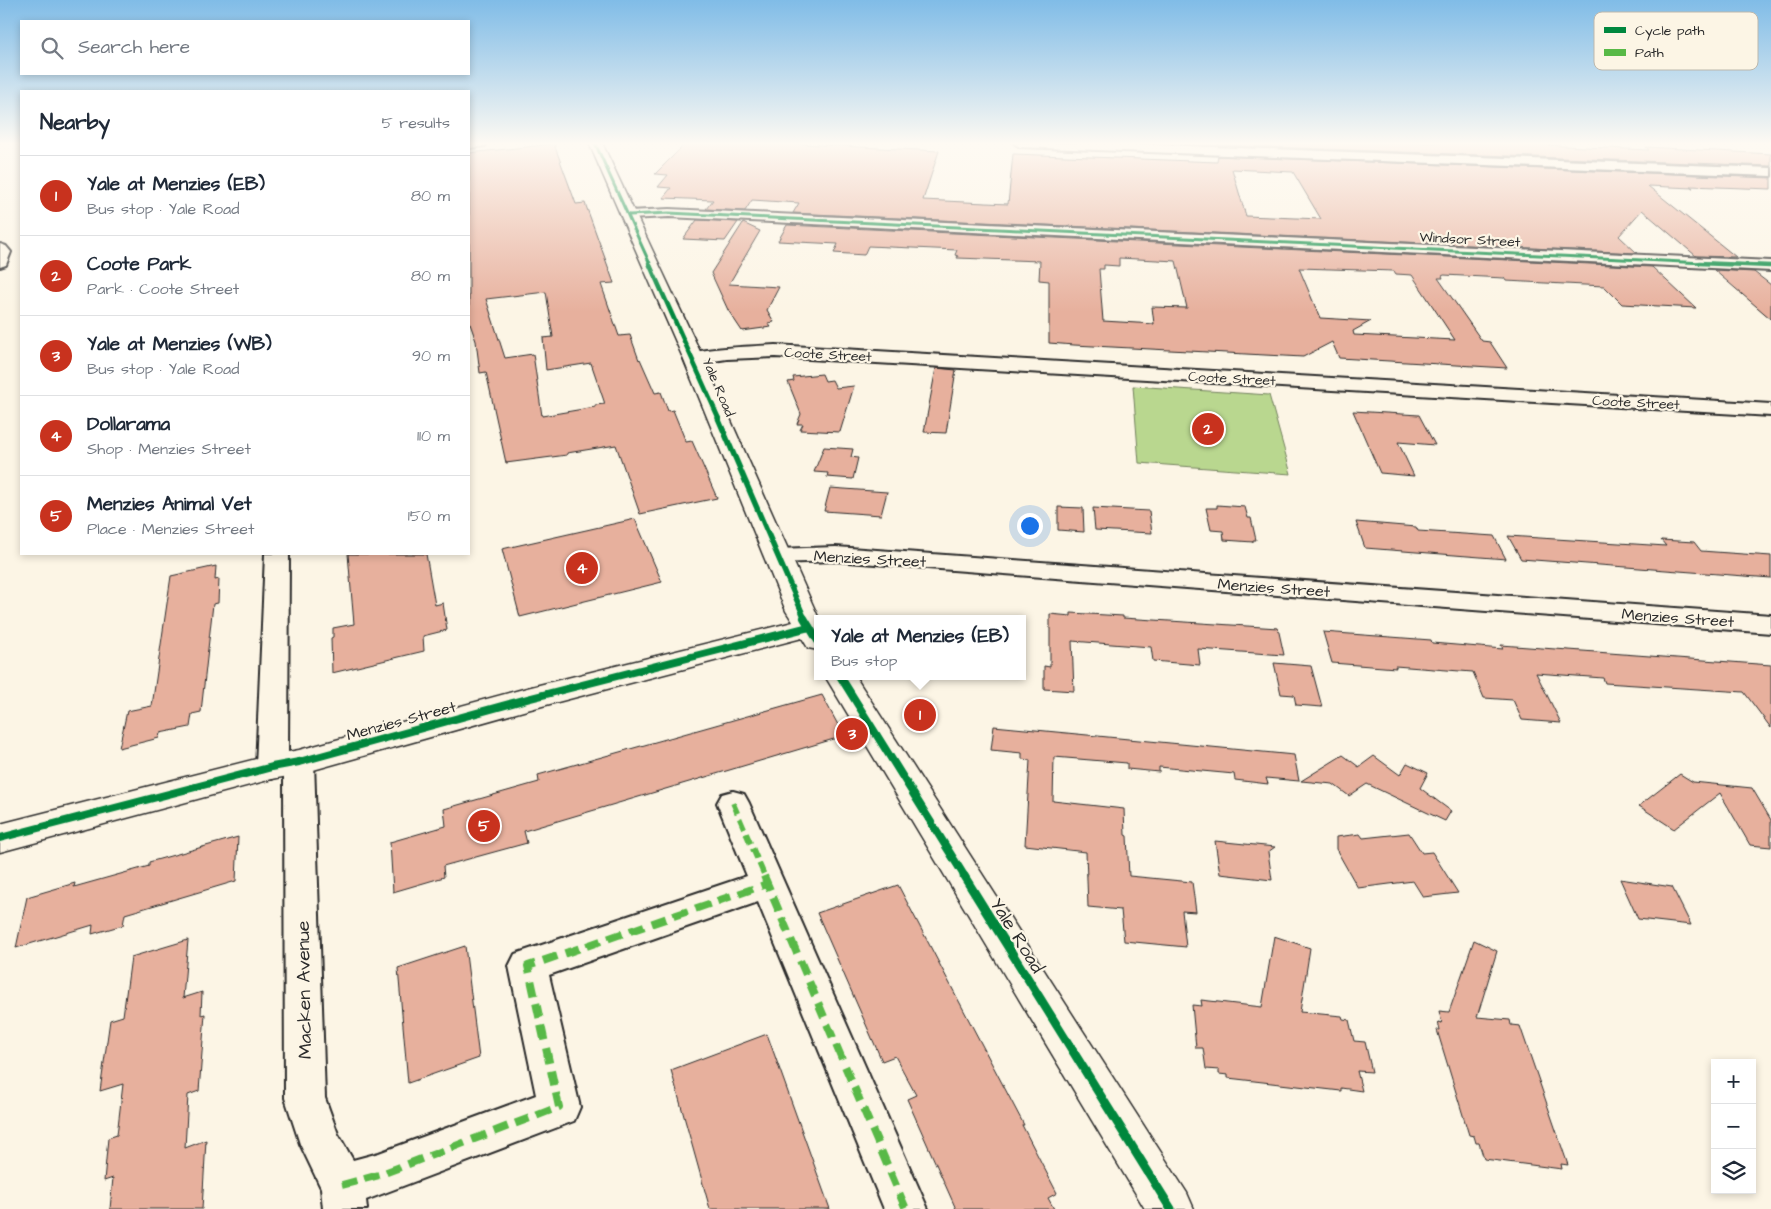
<!DOCTYPE html>
<html lang="en">
<head>
<meta charset="utf-8">
<style>
  :root { --surface:#fff; --page:#f2f2f3; --text:#1f2937; --muted:#747a83; --line:#e0e1e3; --accent:#c8321e }
  body { margin:0; font-family:"Architects Daughter",sans-serif; background:var(--page); color:var(--text) }
  .controls { position:absolute; right:15px; bottom:15px; display:grid; overflow:hidden; border-radius:0px; box-shadow:0 2px 8px #0003 }
  .controls button { width:45px; height:45px; display:grid; place-items:center; padding:0; border:0; border-bottom:1px solid var(--line); background:var(--surface); color:var(--text); font:25px sans-serif }
  .you { position:absolute; left:1029px; top:525px; width:18px; height:18px; margin:-12px; border:4px solid #fff; border-radius:50%; background:#1a73e8; box-shadow:0 0 0 8px #1a73e833 }
  .badge { display:grid; place-items:center; width:32px; height:32px; border-radius:50%; background:var(--accent); color:#fff; font-size:16px; font-weight:700 }
  .pin { position:absolute; translate:-50% -50%; border:2px solid #fff; box-shadow:0 1px 5px #0006 }
  .popup { position:absolute; left:814px; top:615px; width:212px; height:65px; box-sizing:border-box; display:grid; place-content:center; border-radius:0px; background:var(--surface); filter:drop-shadow(0 1px 4px #0005); font-size:16px; white-space:nowrap; color:var(--muted) }
  .popup b { font-size:19px; color:var(--text) }
  .popup::after { content:''; position:absolute; left:50%; top:100%; margin-left:-10px; border:10px solid transparent; border-top-color:var(--surface) }
  .list { margin:0; padding:0; list-style:none }
  h2 { display:flex; justify-content:space-between; align-items:center; height:65px; margin:0; padding:0 20px; font-size:21px }
  h2 small { font-size:16px; font-weight:400; color:var(--muted) }
  .list li { display:grid; grid-template-columns:32px 1fr auto; gap:15px; align-items:center; box-sizing:border-box; height:80px; padding:0 20px; border-top:1px solid var(--line) }
  .list b { display:block; font-size:19px; white-space:nowrap }
  .list p { margin:0; font-size:16px; white-space:nowrap; color:var(--muted) }
  .list em { font-size:16px; font-style:normal; color:var(--muted) }
  .icon { flex:none; width:28px; height:28px; fill:none; stroke:currentColor; stroke-width:2; stroke-linecap:round; stroke-linejoin:round }
  .map { position:relative; flex:none; width:1771px; height:1209px; overflow:hidden }
  .search { position:absolute; background:var(--surface); box-shadow:0 2px 8px #0003; left:20px; top:20px; width:450px; height:55px; display:flex; align-items:center; gap:12px; box-sizing:border-box; padding:0 18px; border-radius:0px; color:var(--muted); font-size:19px }
  .panel { position:absolute; background:var(--surface); box-shadow:0 2px 8px #0003; left:20px; top:90px; width:450px; height:465px; border-radius:0px }
  .map>svg:first-child { display:block }
</style>
</head>
<body>
<div class="map">
<svg width="1771" height="1209" viewBox="0 0 1771 1209">
  <rect width="100%" height="100%" fill="#fcf5e5"/>
  <filter id="ink" filterUnits="userSpaceOnUse"><feTurbulence type="fractalNoise" baseFrequency=".02" numOctaves="2"/><feDisplacementMap in="SourceGraphic" scale="10" xChannelSelector="R" yChannelSelector="G"/><feConvolveMatrix kernelMatrix="1 2 1 2 8 2 1 2 1" color-interpolation-filters="sRGB"/></filter>
  <g filter="url(#ink)">
    <!-- green -->
    <polygon fill="#b9d78f" stroke="#72815d" points="1133,386 1269,395 1291,474 1139,463"/>
    <!-- building -->
    <g fill="#e7b09d" stroke="#2b2b2b" fill-rule="evenodd">
      <path d="M686 143H782L939 151 923 200 986 203 1008 204 1013 154H1015L1217 162 1218 156 1771 178V189L1690 186 1693 188 1648 186 1736 257 1696 256 1642 210 1619 236 1637 253 793 213 799 203 752 200 745 211 706 209 713 200 663 198 671 188 658 187 668 175 655 174ZM1232 169 1293 172 1321 219 1246 216Z"/>
      <polygon points="1218,143 1501,143 1649,150 1646,147 1771,154 1771,166 1218,145"/>
      <path d="M554 144 576 204 585 203 614 283 601 284 619 336 630 335 639 360 640 359 655 393 661 392 668 411 673 410 686 442 692 441 717 498 640 514 616 445 567 453V455L506 463 486 372 480 373 476 341 469 321V153ZM546 292 553 337 543 338 546 370 591 363 605 404 595 405V407L542 416 533 354 505 358 486 299Z"/>
      <polygon points="697,220 738,222 725,241 683,239"/>
      <polygon points="743,223 760,231 729,284 779,287 767,310 774,322 768,323 771,327 742,331 728,310 711,273"/>
      <path d="M787 225 1652 267 1696 308 1622 304 1604 286 1506 281 1504 278 1444 275 1442 276 1443 278H1438L1482 341 1490 342 1507 368 1339 358 1332 342 1303 357 1074 345 1049 343V281L1039 280 1040 261 957 258 958 256 955 255 957 250 868 246 864 255 834 253 838 244 778 241ZM1119 258 1176 261 1187 308 1152 307 1154 324 1103 321 1099 269H1104V265L1119 266ZM1299 268 1394 271 1396 274 1412 275 1455 340 1354 335 1353 331 1371 321 1320 318Z"/>
      <polygon points="1714,270 1754,272 1771,285 1771,319"/>
      <polygon points="936,368 956,370 946,433 924,432"/>
      <polygon points="822,374 825,381 832,380 836,388 854,386 840,432 800,430 803,424 797,424 801,414 788,382 794,381 793,377"/>
      <polygon points="1353,411 1419,415 1435,445 1398,442 1414,476 1380,473"/>
      <polygon points="824,447 853,449 851,457 858,458 853,479 827,477 828,473 814,472"/>
      <polygon points="830,488 887,492 881,515 824,511"/>
      <polygon points="1217,505 1245,507 1248,518 1251,518 1256,540 1253,540 1253,542 1224,540 1223,531 1211,530 1206,508 1217,508"/>
      <polygon points="1058,507 1083,508 1084,532 1058,530"/>
      <polygon points="1093,508 1149,511 1152,533 1095,530"/>
      <polygon points="635,519 662,582 520,617 502,549"/>
      <polygon points="1356,522 1416,527 1418,531 1494,536 1506,559 1365,548"/>
      <polygon points="1508,536 1666,546 1661,540 1694,542 1701,551 1771,556 1771,578 1521,559"/>
      <polygon points="348,554 426,554 435,605 443,603 447,630 423,636 424,651 332,673 331,638 333,637 333,628 354,624"/>
      <polygon points="216,566 215,580 219,579 218,603 213,604 201,712 192,714 190,727 160,733 159,738 119,748 127,711 152,706 171,576"/>
      <polygon points="1071,613 1123,616 1123,618 1278,628 1284,655 1198,649 1200,665 1153,661 1151,647 1072,641 1074,691 1044,689 1044,666 1050,667 1050,614 1071,616"/>
      <polygon points="1323,632 1431,640 1432,643 1503,649 1501,645 1771,665 1771,728 1744,692 1605,683 1603,678 1536,673 1561,723 1522,720 1513,700 1484,698 1473,672 1395,666 1396,668 1332,663"/>
      <polygon points="1274,663 1311,666 1322,707 1296,705 1294,695 1281,694"/>
      <polygon points="822,695 844,736 524,831 527,843 443,866 444,877 393,892 390,842 446,826 444,809 539,782 538,775"/>
      <polygon points="994,726 1294,755 1299,781 1266,778 1268,784 1235,780 1234,774 1159,767 1159,772 1127,769 1127,763 1054,757 1053,801 1124,809 1125,835 1127,836 1129,876 1192,882 1196,912 1182,911 1186,947 1124,941 1121,910 1088,907 1086,852 1025,845 1030,760 1022,759 1022,753 991,750"/>
      <polygon points="1343,755 1359,767 1374,756 1400,775 1407,763 1428,773 1420,788 1451,811 1445,821 1367,784 1349,796 1333,784 1301,781"/>
      <polygon points="1680,774 1693,782 1752,788 1771,820 1771,847 1750,845 1720,793 1674,829 1639,806"/>
      <polygon points="1409,833 1422,853 1432,852 1458,893 1423,897 1413,881 1358,888 1336,849 1336,837 1360,834 1363,838"/>
      <polygon points="238,837 236,881 125,914 123,925 92,934 93,925 16,948 27,897 75,883 74,887 149,866 149,862"/>
      <polygon points="1215,841 1275,847 1268,852 1272,880 1220,874"/>
      <polygon points="1620,879 1672,887 1691,925 1638,919"/>
      <polygon points="898,885 1024,1125 1022,1125 1057,1193 1048,1198 1054,1209 956,1209 907,1099 916,1095 895,1056 882,1061 817,913"/>
      <polygon points="1274,936 1310,948 1300,1012 1342,1016 1343,1019 1349,1020 1354,1041 1365,1042 1372,1072 1357,1071 1362,1091 1341,1088 1341,1091 1228,1078 1228,1075 1219,1074 1219,1070 1206,1069 1203,1048 1196,1048 1192,1005 1202,1006 1201,1000 1262,1007"/>
      <polygon points="188,940 183,998 202,992 201,1015 205,1014 199,1091 188,1095 185,1148 206,1140 202,1209 110,1209 113,1178 104,1181 108,1138 117,1135 123,1084 100,1091 110,1020 123,1016 131,957"/>
      <polygon points="1474,940 1497,951 1477,1017 1510,1020 1511,1025 1520,1026 1568,1165 1561,1164 1562,1169 1484,1159 1479,1143 1476,1143 1474,1136 1469,1135 1437,1030 1440,1030 1438,1022 1442,1023 1439,1011 1449,1012"/>
      <polygon points="465,946 479,1058 408,1083 398,968"/>
      <polygon points="767,1034 830,1209 710,1209 671,1070"/>
    </g>
    <g fill="none" stroke-linecap="round" stroke-linejoin="round">
      <defs>
        <g id="street">
          <polygon points="469,143 487,143 485,146 469,148"/>
          <polygon points="1014,143 1109,143 1771,168 1771,176 1020,147"/>
          <polygon points="669,209 1771,261 1771,271 669,217 629,219 624,218 622,215 624,212 629,211"/>
          <polygon points="0,244 6,246 11,252 6,265 0,267"/>
          <path d="M775 345 1771 404V416L775 357 727 359 693 364 686 362 684 358 686 354C715 347 745 347 775 345Z"/>
          <polygon points="836,547 1771,615 1771,633 836,561 777,563 768,561 765,556 768,551 777,549"/>
          <polygon points="265,554 289,554 288,755 299,751 310,754 314,762 325,1098 338,1134 353,1160 379,1153 536,1095 509,966 515,954 747,876 717,803 722,794 733,791 744,794 749,803 928,1209 884,1209 758,902 549,975 580,1107 574,1121 366,1200 367,1209 323,1209 321,1188 300,1144 285,1098 284,774 272,779 261,775 256,767"/>
        </g>
        <g id="secondary">
          <polygon points="589,143 602,143 703,358 819,619 818,650 808,648 802,638 527,710 299,774 272,779 0,852 0,824 272,755 299,750 527,688 793,622 786,611 683,358"/>
          <polygon points="825,676 855,676 1187,1193 1194,1209 1145,1209"/>
        </g>
      </defs>
      <!-- street casing -->
      <use href="#street" stroke="#2b2b2b" stroke-width="4"/>
      <!-- secondary casing -->
      <use href="#secondary" stroke="#2b2b2b" stroke-width="3"/>
      <!-- street -->
      <use href="#street" fill="#fcf5e5" fill-rule="evenodd"/>
      <!-- secondary -->
      <use href="#secondary" fill="#fcf5e5" fill-rule="evenodd"/>
      <!-- quiet-far1 -->
      <polyline stroke="#58b947" stroke-width="5.5" stroke-dasharray="11 5.5" stroke-linecap="butt" points="733,803 765,877"/>
      <!-- quiet -->
      <g stroke="#58b947" stroke-width="8" stroke-dasharray="15 8" stroke-linecap="butt">
        <polyline points="764,876 906,1209"/>
        <polyline points="342,1185 379,1175 559,1107 528,966 767,884"/>
      </g>
      <defs>
        <g id="cycleway-far4">
          <polyline points="595,143 650,264"/>
          <polyline points="629,215 669,213 1725,264"/>
        </g>
        <g id="cycleway-far3">
          <polyline points="649,263 719,419"/>
          <polyline points="1699,263 1771,266"/>
        </g>
        <polyline id="cycleway-far2" points="718,418 805,619"/>
        <g id="cycleway-far1">
          <polyline points="804,618 818,641"/>
          <polyline points="840,676 965,877"/>
          <polyline points="0,838 272,767 299,762 527,699 809,627"/>
        </g>
        <polyline id="cycleway" points="964,876 1171,1209"/>
      </defs>
      <!-- cycleway-far4 casing -->
      <use href="#cycleway-far4" stroke="#fcf5e5" stroke-width="5"/>
      <!-- cycleway-far3 casing -->
      <use href="#cycleway-far3" stroke="#fcf5e5" stroke-width="6"/>
      <!-- cycleway-far2 casing -->
      <use href="#cycleway-far2" stroke="#fcf5e5" stroke-width="8"/>
      <!-- cycleway-far1 casing -->
      <use href="#cycleway-far1" stroke="#fcf5e5" stroke-width="11"/>
      <!-- cycleway casing -->
      <use href="#cycleway" stroke="#fcf5e5" stroke-width="12"/>
      <!-- cycleway-far4 -->
      <use href="#cycleway-far4" stroke="#00873e" stroke-width="3"/>
      <!-- cycleway-far3 -->
      <use href="#cycleway-far3" stroke="#00873e" stroke-width="4.5"/>
      <!-- cycleway-far2 -->
      <use href="#cycleway-far2" stroke="#00873e" stroke-width="5.5"/>
      <!-- cycleway-far1 -->
      <use href="#cycleway-far1" stroke="#00873e" stroke-width="8"/>
      <!-- cycleway -->
      <use href="#cycleway" stroke="#00873e" stroke-width="9"/>
    </g>
  </g>
  <!-- sky -->
  <linearGradient id="sky" x2="0" y2="1"><stop stop-color="#80bce7"/><stop offset="0.46" stop-color="#fefaf3"/><stop offset="1" stop-color="#fefaf3" stop-opacity="0"/></linearGradient>
  <rect width="1771" height="312" fill="url(#sky)"/>
  <g text-anchor="middle" stroke-width="4.5" stroke-linejoin="round" paint-order="stroke">
    <!-- far-street labels -->
    <g font-size="14" fill="#2b2b2b" stroke="#fcf5e5">
      <text transform="translate(1470 239) rotate(3)" y="5">Windsor Street</text>
      <text transform="translate(828 354) rotate(3)" y="5">Coote Street</text>
      <text transform="translate(1232 378) rotate(3)" y="5">Coote Street</text>
      <text transform="translate(719 387) rotate(67)" y="5">Yale Road</text>
      <text transform="translate(1636 402) rotate(3)" y="5">Coote Street</text>
    </g>
    <!-- street labels -->
    <g font-size="16" fill="#2b2b2b" stroke="#fcf5e5">
      <text transform="translate(870 558) rotate(3)" y="6">Menzies Street</text>
      <text transform="translate(1274 587) rotate(4)" y="6">Menzies Street</text>
      <text transform="translate(1678 617) rotate(4)" y="6">Menzies Street</text>
      <text transform="translate(401 720) rotate(-15)" y="6">Menzies Street</text>
    </g>
    <!-- near-street labels -->
    <g font-size="19" fill="#2b2b2b" stroke="#fcf5e5">
      <text transform="translate(1018 935) rotate(58)" y="7">Yale Road</text>
      <text transform="translate(303 990) rotate(-91)" y="7">Macken Avenue</text>
    </g>
  </g>
  <!-- legend -->
  <rect x="1594" y="12" width="164" height="58" rx="8" fill="#fcf5e5" stroke="#bdb8ad" stroke-width="1"/>
  <rect x="1604" y="27" width="22" height="6" fill="#00873e"/>
  <rect x="1604" y="49" width="22" height="7" fill="#58b947"/>
  <g font-size="14" fill="#2b2b2b">
    <text x="1635" y="35">Cycle path</text>
    <text x="1635" y="57">Path</text>
  </g>
</svg>
<div class="controls">
<button>+</button>
<button>−</button>
<button><svg class="icon" aria-label="layers" viewBox="0 0 24 24"><path d="M12 4l9 5-9 5-9-5zM3 14l9 5 9-5"/></svg></button>
</div>
<div class="you"></div>
<div class="pin badge" style="left:920px;top:715px">1</div>
<div class="popup"><b>Yale at Menzies (EB)</b>Bus stop</div>
<div class="pin badge" style="left:1208px;top:429px">2</div>
<div class="pin badge" style="left:852px;top:734px">3</div>
<div class="pin badge" style="left:582px;top:568px">4</div>
<div class="pin badge" style="left:484px;top:826px">5</div>
<div class="search"><svg class="icon" aria-label="search" viewBox="0 0 24 24"><circle cx="10" cy="10" r="6"/><path d="M15 15l6 6"/></svg>Search here</div>
<section class="panel">
<h2>Nearby<small>5 results</small></h2>
<ul class="list">
<li><span class="badge">1</span><div><b>Yale at Menzies (EB)</b><p>Bus stop · Yale Road</p></div><em>80 m</em></li>
<li><span class="badge">2</span><div><b>Coote Park</b><p>Park · Coote Street</p></div><em>80 m</em></li>
<li><span class="badge">3</span><div><b>Yale at Menzies (WB)</b><p>Bus stop · Yale Road</p></div><em>90 m</em></li>
<li><span class="badge">4</span><div><b>Dollarama</b><p>Shop · Menzies Street</p></div><em>110 m</em></li>
<li><span class="badge">5</span><div><b>Menzies Animal Vet</b><p>Place · Menzies Street</p></div><em>150 m</em></li>
</ul>
</section>
</div>
</body>
</html>
